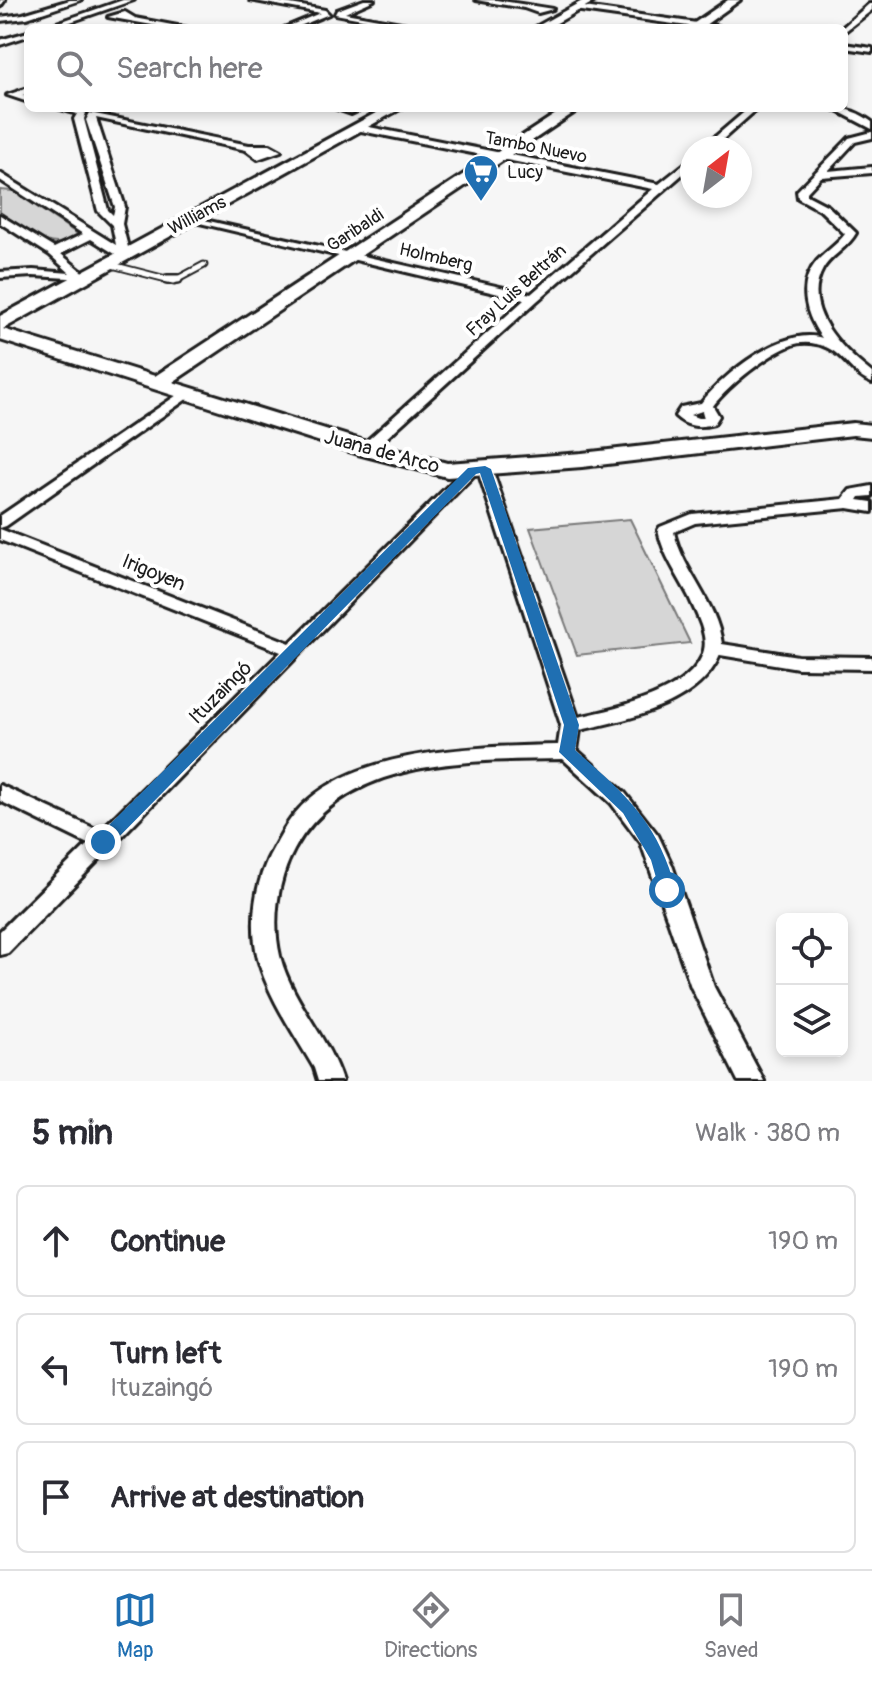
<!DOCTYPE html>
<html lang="en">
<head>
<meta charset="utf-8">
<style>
  :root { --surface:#fff; --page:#f2f2f3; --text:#2b2b33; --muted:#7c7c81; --line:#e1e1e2; --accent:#1f6fb2 }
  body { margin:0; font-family:Pangolin,sans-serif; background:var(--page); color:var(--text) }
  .controls { position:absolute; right:24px; bottom:24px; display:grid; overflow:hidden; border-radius:12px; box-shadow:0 4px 12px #0003 }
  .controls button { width:72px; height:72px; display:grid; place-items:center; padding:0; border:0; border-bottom:2px solid var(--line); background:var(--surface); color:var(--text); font:40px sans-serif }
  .compass { position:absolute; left:680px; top:136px; width:72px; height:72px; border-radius:50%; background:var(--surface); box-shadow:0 4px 12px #0003; rotate:31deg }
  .stop { position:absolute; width:24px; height:24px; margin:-18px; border:6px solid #1f6fb2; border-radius:50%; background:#fff }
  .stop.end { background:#1f6fb2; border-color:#fff; box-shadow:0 2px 8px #0008 }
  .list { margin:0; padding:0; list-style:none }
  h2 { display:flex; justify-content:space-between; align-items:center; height:104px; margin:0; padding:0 32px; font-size:34px }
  h2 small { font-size:26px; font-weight:400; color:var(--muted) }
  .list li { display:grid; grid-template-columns:52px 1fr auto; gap:24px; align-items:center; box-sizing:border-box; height:112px; margin:0 16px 16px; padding:0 16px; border:2px solid var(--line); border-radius:12px }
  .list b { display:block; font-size:30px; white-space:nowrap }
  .list p { margin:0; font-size:26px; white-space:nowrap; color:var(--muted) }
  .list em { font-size:26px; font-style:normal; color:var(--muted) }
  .icon { flex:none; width:44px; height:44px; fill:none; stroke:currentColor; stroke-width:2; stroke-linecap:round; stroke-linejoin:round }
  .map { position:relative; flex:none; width:872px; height:1081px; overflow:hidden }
  .search { position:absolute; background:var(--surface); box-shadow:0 4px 12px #0003; left:24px; right:24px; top:24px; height:88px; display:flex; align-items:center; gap:20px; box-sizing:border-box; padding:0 28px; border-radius:12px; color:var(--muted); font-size:30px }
  .sheet { height:488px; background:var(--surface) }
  nav { display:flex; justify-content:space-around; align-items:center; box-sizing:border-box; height:112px; border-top:2px solid var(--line); background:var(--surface); font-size:22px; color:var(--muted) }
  nav a { display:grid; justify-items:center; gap:4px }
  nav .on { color:var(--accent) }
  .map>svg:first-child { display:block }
</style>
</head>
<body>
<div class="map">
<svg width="872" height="1081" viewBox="0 0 872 1081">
  <rect width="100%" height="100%" fill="#f6f6f6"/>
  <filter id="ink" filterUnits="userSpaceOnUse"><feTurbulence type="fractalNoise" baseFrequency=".0125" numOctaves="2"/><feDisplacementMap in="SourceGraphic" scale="16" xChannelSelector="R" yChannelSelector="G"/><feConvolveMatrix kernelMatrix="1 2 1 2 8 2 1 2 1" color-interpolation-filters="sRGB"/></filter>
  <g filter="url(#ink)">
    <!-- green -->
    <g fill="#d6d6d6" stroke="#797979" stroke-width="2">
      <path d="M0 190 13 191 79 235C50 257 25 228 0 212Z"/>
      <polygon points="630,519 690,643 577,655 530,528"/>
    </g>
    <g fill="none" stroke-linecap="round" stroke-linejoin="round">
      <defs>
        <polyline id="lane-far1" points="108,264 174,281 204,265"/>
        <polyline id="lane" points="167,279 178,279"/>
        <g id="street">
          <polygon points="0,0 5,0 0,7"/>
          <polygon points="70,0 81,0 27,18 0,21 0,17 23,14"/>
          <polygon points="123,0 134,0 53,28 42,28"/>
          <polygon points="250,0 267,0 325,10 329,14 295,28 284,28 320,13"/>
          <polygon points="364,0 374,0 345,13 429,28 411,28 335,14 337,10"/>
          <polygon points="476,0 496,0 553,9 538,13 524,8"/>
          <polygon points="869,4 872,4 872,10 844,32 842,28"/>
          <polygon points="577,6 718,26 722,28 702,28 574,10"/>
          <polygon points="125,12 135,18 188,28 169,28 108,17"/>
          <polygon points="28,32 28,36 0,45 0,40"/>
          <polygon points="844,44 872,48 872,52 844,48"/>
          <polygon points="28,88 28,94 22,95 28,96 28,102 7,95"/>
          <polygon points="57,108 72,108 86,113 84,119 108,210 113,215 115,207 86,120 90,113 249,145 270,145 281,151 258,159 246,150 96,118 125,207 122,224 130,255 120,257 91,239 61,254 86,275 86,279 33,276 0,278 0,272 33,270 70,273 50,255 0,223 0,215 54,248 83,234 0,180 0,173 116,245 112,225 98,211 74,119 77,114"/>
          <polygon points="334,108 364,108 351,114"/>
          <polygon points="749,108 758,108 713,148 702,148"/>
          <path d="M832 108C848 108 859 113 872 122V129Z"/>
          <polygon points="359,125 659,184 692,158 692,166 537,301 371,452 366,453 359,449 361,446 524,300 187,220 187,216 531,294 653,189 356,130 356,126"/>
          <path d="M872 132V138L855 142 828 171 872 167V173L821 177 807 192V195L828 206 856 233C848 248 831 255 823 269 800 310 843 350 872 373V383C854 377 845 356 828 348 818 343 803 341 792 345 767 355 729 385 713 406L719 416 714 424C698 428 687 427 675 416L681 407 701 403C724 374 783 326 822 338 805 315 797 284 817 261 826 251 838 244 845 234L820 210 798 198 797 191 849 138ZM702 411 704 418H698L690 415Z"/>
          <polygon points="186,389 193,393 191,396 6,526 0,528 0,516"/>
          <path d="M485 465 492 469 578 717C615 709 693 693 704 650 708 633 695 612 689 597 678 575 663 555 658 530L660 527 692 514 843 499 850 490 872 486V496L860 497 858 500 872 502V512L848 508 695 523 674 532C683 572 717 602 722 644L798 656 872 657V669L798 668 720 655C698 706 629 719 580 730L577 750 625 793 658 835 672 865 714 987 764 1081H738L691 987 641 843 611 803 563 759C469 761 346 756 294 850 277 881 272 922 280 956 292 1002 328 1036 342 1081H318L314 1068C294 1033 269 999 258 959 249 923 255 879 274 847 279 838 284 828 290 820 342 747 477 747 558 745L561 725 478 471 8 953 0 955V931L88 844 0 801V785L100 831 281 652 0 540V529L290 643 467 467 478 468Z"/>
        </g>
        <g id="secondary">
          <polygon points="584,0 597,0 548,28 534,28"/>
          <polygon points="728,0 740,0 701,28 687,28"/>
          <polygon points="385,108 402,108 3,329 155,376 565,108 581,108 173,382 374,444 447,463 582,453 853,423 872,425 872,437 853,435 582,467 447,477 358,454 0,340 0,316"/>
        </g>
      </defs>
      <!-- lane-far1 casing -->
      <use href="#lane-far1" stroke="#1c1c1c" stroke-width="9"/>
      <!-- lane casing -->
      <use href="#lane" stroke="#1c1c1c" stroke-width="12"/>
      <!-- street casing -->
      <use href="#street" stroke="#1c1c1c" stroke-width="6"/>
      <!-- secondary casing -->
      <use href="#secondary" stroke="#1c1c1c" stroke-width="6"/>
      <!-- lane-far1 -->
      <use href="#lane-far1" stroke="#fff" stroke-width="5"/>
      <!-- lane -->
      <use href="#lane" stroke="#fff" stroke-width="7"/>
      <!-- street -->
      <use href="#street" fill="#fff" fill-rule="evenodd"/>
      <!-- secondary -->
      <use href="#secondary" fill="#fff" fill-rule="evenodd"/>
    </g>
  </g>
  <!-- route -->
  <path fill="#1f6fb2" d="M485 466 491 469 579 725 575 750C627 796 657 821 676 890L673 895H661L651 860 623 813 559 752 564 725 480 473 476 474 109 847H97L94 842 97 837 468 468Z"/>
  <!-- icons -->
  <defs>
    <symbol id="supermarket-pin" viewBox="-11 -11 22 30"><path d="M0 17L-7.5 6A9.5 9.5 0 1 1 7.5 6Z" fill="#1f6fb2" stroke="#fff"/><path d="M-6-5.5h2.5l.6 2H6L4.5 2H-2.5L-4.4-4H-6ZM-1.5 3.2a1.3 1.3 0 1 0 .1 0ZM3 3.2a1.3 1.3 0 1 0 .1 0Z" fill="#fff"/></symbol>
  </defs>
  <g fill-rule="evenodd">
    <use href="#supermarket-pin" x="461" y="152" width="40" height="54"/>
  </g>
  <g text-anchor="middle" stroke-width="8" stroke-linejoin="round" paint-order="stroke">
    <!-- far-street labels -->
    <g font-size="18" fill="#1c1c1c" stroke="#fff">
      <text transform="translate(536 147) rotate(11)" y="6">Tambo Nuevo</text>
      <text transform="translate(197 215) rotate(-28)" y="6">Williams</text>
      <text transform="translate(355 230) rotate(-33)" y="6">Garibaldi</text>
      <text transform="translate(436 257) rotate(13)" y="6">Holmberg</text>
      <text transform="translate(516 290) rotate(-42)" y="6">Fray Luis Beltrán</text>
    </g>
    <!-- far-poi labels -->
    <g font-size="18" fill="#1c1c1c" stroke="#fff" text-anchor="start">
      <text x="507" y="178">Lucy</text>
    </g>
    <!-- street labels -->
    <g font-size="20" fill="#1c1c1c" stroke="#fff">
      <text transform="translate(382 451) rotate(15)" y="7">Juana de Arco</text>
      <text transform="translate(154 572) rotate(22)" y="7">Irigoyen</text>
      <text transform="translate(220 692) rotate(-45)" y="7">Ituzaingó</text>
    </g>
  </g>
</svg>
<div class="controls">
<button><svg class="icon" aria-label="locate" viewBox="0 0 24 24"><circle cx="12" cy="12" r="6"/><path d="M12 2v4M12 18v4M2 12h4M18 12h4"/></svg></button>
<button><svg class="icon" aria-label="layers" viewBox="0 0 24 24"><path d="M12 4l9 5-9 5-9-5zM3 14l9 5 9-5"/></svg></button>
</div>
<svg class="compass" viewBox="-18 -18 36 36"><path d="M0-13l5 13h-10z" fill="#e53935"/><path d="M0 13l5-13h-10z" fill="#7c7c81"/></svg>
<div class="stop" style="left:667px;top:890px"></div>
<div class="stop end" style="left:103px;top:842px"></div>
<div class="search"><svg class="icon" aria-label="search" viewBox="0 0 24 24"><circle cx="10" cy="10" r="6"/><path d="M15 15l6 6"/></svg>Search here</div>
</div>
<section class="sheet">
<h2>5 min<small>Walk · 380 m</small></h2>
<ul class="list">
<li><svg class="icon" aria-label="ahead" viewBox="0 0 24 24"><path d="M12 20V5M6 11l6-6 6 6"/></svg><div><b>Continue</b></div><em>190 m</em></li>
<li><svg class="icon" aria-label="left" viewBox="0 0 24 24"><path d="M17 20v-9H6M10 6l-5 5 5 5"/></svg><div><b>Turn left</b><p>Ituzaingó</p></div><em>190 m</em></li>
<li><svg class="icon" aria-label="arrive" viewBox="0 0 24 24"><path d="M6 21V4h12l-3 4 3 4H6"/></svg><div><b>Arrive at destination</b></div></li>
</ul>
</section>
<nav>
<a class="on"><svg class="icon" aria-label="map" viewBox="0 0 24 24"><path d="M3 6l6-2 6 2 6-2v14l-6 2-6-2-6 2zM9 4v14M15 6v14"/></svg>Map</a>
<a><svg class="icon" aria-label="directions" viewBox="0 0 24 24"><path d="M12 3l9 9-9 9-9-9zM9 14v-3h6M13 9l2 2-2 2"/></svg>Directions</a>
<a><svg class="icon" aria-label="saved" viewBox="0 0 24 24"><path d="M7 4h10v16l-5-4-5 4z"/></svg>Saved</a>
</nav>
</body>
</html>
